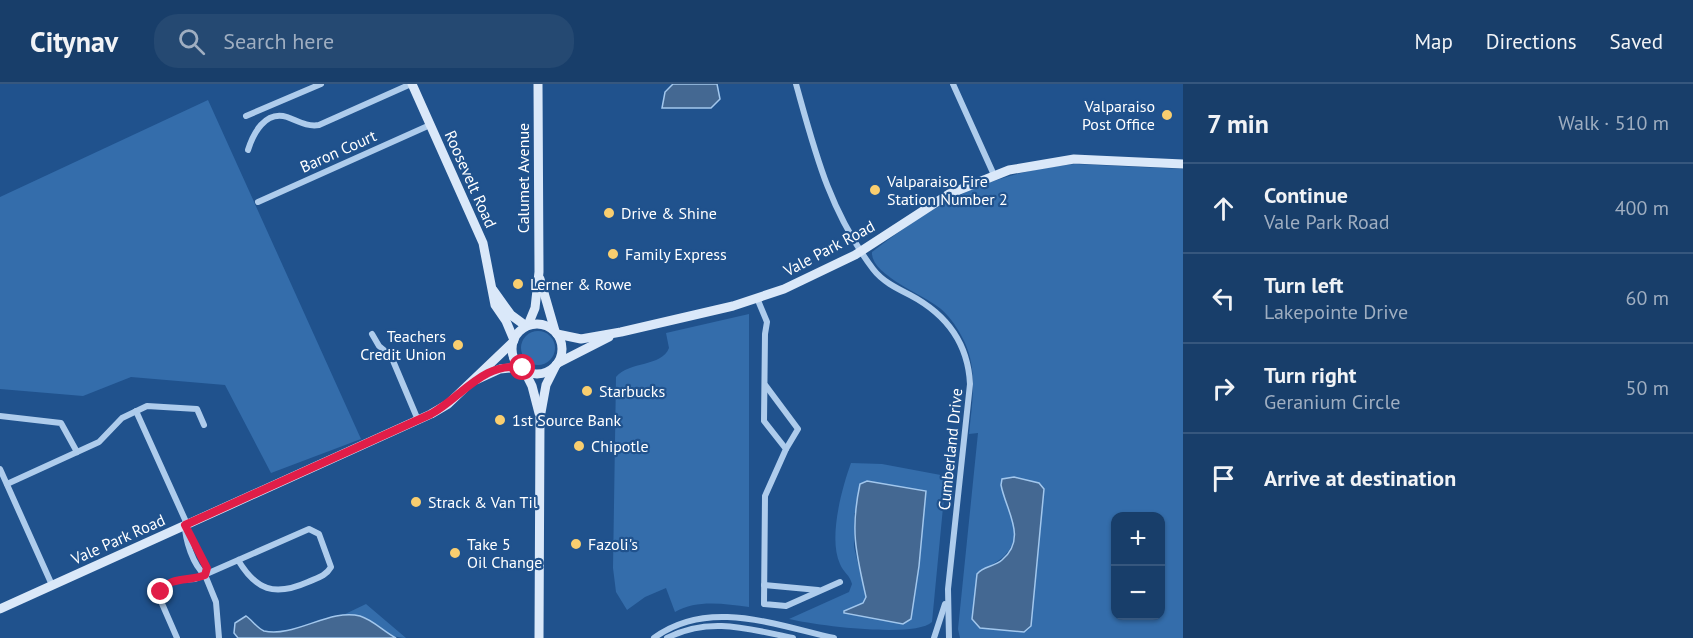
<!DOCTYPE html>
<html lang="en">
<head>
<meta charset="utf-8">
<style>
  :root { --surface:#183e6a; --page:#254972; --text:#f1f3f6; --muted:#9faec1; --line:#36577e }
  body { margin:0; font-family:"PT Sans",sans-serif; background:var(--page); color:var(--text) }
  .controls { position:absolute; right:18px; bottom:18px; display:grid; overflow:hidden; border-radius:12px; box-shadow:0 2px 4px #0004 }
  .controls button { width:54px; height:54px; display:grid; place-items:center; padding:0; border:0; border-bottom:2px solid var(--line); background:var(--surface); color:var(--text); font:30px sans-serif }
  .stop { position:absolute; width:18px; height:18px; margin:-14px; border:4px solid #e11d48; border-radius:50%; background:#fff }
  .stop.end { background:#e11d48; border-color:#fff; box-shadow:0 2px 6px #0008 }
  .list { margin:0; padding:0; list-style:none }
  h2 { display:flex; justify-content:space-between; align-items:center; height:78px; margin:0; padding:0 24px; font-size:26px }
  h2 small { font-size:20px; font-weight:400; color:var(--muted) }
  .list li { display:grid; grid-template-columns:39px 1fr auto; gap:18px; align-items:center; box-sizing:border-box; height:90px; padding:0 24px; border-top:2px solid var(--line) }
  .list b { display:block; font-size:22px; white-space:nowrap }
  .list p { margin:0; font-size:20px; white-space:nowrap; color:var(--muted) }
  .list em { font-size:20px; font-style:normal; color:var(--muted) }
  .icon { flex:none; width:33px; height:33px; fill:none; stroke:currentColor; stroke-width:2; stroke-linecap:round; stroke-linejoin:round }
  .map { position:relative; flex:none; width:1183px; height:554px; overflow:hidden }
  header { display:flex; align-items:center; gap:36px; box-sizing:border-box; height:84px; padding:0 30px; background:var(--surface); border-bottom:2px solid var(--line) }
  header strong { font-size:28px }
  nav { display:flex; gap:33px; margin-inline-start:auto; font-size:21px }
  .search { width:420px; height:54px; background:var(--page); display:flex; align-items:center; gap:15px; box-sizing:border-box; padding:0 21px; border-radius:24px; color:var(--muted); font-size:22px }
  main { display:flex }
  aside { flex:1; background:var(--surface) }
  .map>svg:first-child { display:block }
</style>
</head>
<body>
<header>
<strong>Citynav</strong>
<div class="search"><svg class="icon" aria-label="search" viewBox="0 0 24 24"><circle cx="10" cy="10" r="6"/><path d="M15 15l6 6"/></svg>Search here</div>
<nav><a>Map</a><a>Directions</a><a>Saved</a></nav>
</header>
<main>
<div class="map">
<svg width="1183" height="554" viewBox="0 0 1183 554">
  <rect width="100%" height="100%" fill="#20528d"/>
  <!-- green -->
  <g fill="#346dab" fill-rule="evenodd">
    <polygon points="208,16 361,355 271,389 225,301 131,293 83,312 0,305 0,113"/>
    <path d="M1075 80 1183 85V554H960L958 545 978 349 969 350C972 319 978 288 965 259 959 246 951 234 941 225 925 211 870 191 872 168 938 117 991 88 1075 80ZM1042 401 1031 542 1028 546 1018 548 980 486C1020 471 1022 446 1003 410ZM1116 432H1160V532H1116Z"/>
    <path d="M749 230V523C725 520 697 515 675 528L666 504 645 513 627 526 616 508 613 484 616 293C629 277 662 283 669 264L666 249Z"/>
    <circle cx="538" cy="264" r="17"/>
    <path d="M851 379 882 380 946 392 932 538C915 554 819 542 789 535L849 508 852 500C850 491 843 488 840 480 828 454 842 404 851 379ZM925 407 919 482 909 537 844 527 863 519 866 513 854 463V429Z"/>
    <path d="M366 520 406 554C381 554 367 529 341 532Z"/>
  </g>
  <!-- water -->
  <g fill="#446892" stroke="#a2c7ed" stroke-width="1.5">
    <polygon points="673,0 717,0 720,15 711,24 662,24 665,8"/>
    <path d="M1014 393 1039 399 1044 405 1031 542 1024 548 980 544 972 535 977 490C983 482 994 483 1002 476 1028 454 1006 427 1001 401L1002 395Z"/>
    <path d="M867 397 926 407 919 482 911 535 903 540 844 529V527L863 519 866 513C856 469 850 446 860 400Z"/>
    <path d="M246 532C252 536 257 544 264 547 294 554 330 524 360 532 373 536 383 547 396 554H238L234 549 235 539Z"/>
  </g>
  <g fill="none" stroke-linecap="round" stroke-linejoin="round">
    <!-- street -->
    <g stroke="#aeccec" stroke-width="6">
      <path d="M796 0C815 68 829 126 873 185 882 197 896 204 910 211 946 230 968 258 970 300L948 505 949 554"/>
      <polyline points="953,0 994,91"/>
      <polyline points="246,32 321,0"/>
      <path d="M248 66C253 50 265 26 287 33 298 37 307 43 319 41L411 0"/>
      <polyline points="258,118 430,41"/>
      <polyline points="757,214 767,238 765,250 764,337 786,365 765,412 764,520 786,522 840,498"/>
      <polyline points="372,250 379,262 391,272 418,336"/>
      <polyline points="766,302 798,345 786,365"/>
      <polyline points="136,327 187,440"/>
      <polyline points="0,332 61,339 77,368"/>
      <polyline points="0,385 52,501"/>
      <polyline points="7,400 99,358 122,334 147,322 197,325 204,341"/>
      <path d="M185 441 207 484 205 491C193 481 185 456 185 441Z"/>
      <polyline points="205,491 216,518 219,554"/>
      <polyline points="764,501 818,506"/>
      <path d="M177 554 160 515 167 500 178 496 195 495 309 445 319 450 331 483C326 492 317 494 308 498 274 513 256 506 238 476"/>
      <path d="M654 554C708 514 775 541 834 554"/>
      <path d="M667 554C709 532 749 545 793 554"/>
      <polyline points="934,554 945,520"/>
    </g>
    <!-- secondary -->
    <g stroke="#dae8f9" stroke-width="9">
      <polyline points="412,0 483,159 495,221 506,237 514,256"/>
      <polyline points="540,195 555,247"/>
      <polyline points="493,206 511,231 526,242"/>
      <circle cx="537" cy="265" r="25"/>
      <polyline points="528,241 535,224 539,188 538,0"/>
      <polyline points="557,250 581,255 621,248 733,222 784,205 855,171 949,110 1009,86 1074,75 1183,80"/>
      <polyline points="558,279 609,253"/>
      <polyline points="523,284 532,302 539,329"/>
      <polyline points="476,296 500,285 522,283"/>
      <polyline points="0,525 431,330 448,320 513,258"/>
      <polyline points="539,554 540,334 546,301 556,281"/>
    </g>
  </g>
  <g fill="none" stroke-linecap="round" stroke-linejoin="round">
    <!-- route -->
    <path stroke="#e11d48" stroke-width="8" d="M161 508C170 491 190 498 205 491L207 484 185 441 431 330C461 314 484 276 523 284"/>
  </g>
  <!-- markers -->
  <g fill="#f9ce6f" stroke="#20528d" stroke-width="2">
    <circle cx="1167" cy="31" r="6"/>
    <circle cx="875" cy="106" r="6"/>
    <circle cx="609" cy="129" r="6"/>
    <circle cx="613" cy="170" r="6"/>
    <circle cx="518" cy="200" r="6"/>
    <circle cx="458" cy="261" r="6"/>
    <circle cx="587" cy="307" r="6"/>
    <circle cx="500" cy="336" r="6"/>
    <circle cx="579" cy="362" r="6"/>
    <circle cx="416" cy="418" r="6"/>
    <circle cx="576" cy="460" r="6"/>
    <circle cx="455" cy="469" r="6"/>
  </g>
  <g text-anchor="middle" stroke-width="4.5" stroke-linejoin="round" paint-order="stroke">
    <!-- poi labels -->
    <g font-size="16" fill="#fff" stroke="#20528d" text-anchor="start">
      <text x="1155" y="28" text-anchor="end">Valparaiso<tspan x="1155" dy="18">Post Office</tspan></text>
      <text x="887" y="103">Valparaiso Fire<tspan x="887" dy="18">Station Number 2</tspan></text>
      <text x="621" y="135">Drive &amp; Shine</text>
      <text x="625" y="176">Family Express</text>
      <text x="530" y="206">Lerner &amp; Rowe</text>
      <text x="446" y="258" text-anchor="end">Teachers<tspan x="446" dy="18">Credit Union</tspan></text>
      <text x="599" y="313">Starbucks</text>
      <text x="512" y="342">1st Source Bank</text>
      <text x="591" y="368">Chipotle</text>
      <text x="428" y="424">Strack &amp; Van Til</text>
      <text x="467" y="466">Take 5<tspan x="467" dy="18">Oil Change</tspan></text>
      <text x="588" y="466">Fazoli's</text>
    </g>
    <!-- street labels -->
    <g font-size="16" fill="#fff" stroke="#20528d">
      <text transform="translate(338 67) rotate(-24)" y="6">Baron Court</text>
      <text transform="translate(523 94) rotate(-90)" y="6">Calumet Avenue</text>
      <text transform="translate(471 95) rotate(66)" y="6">Roosevelt Road</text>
      <text transform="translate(829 164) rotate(-28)" y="6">Vale Park Road</text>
      <text transform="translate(950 365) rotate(-84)" y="6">Cumberland Drive</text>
      <text transform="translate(118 455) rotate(-24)" y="6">Vale Park Road</text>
    </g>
  </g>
</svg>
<div class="controls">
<button>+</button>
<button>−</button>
</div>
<div class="stop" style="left:523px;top:284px"></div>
<div class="stop end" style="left:161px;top:508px"></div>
</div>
<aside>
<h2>7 min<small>Walk · 510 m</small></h2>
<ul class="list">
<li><svg class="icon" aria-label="ahead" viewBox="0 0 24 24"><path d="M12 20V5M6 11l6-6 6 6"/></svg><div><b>Continue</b><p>Vale Park Road</p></div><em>400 m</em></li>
<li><svg class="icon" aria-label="left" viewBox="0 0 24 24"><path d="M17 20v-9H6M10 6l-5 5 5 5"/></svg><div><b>Turn left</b><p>Lakepointe Drive</p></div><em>60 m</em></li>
<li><svg class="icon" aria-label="right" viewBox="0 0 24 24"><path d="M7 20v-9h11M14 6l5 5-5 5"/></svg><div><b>Turn right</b><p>Geranium Circle</p></div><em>50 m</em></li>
<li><svg class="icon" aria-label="arrive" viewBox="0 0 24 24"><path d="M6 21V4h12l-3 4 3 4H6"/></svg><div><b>Arrive at destination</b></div></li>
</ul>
</aside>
</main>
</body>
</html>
